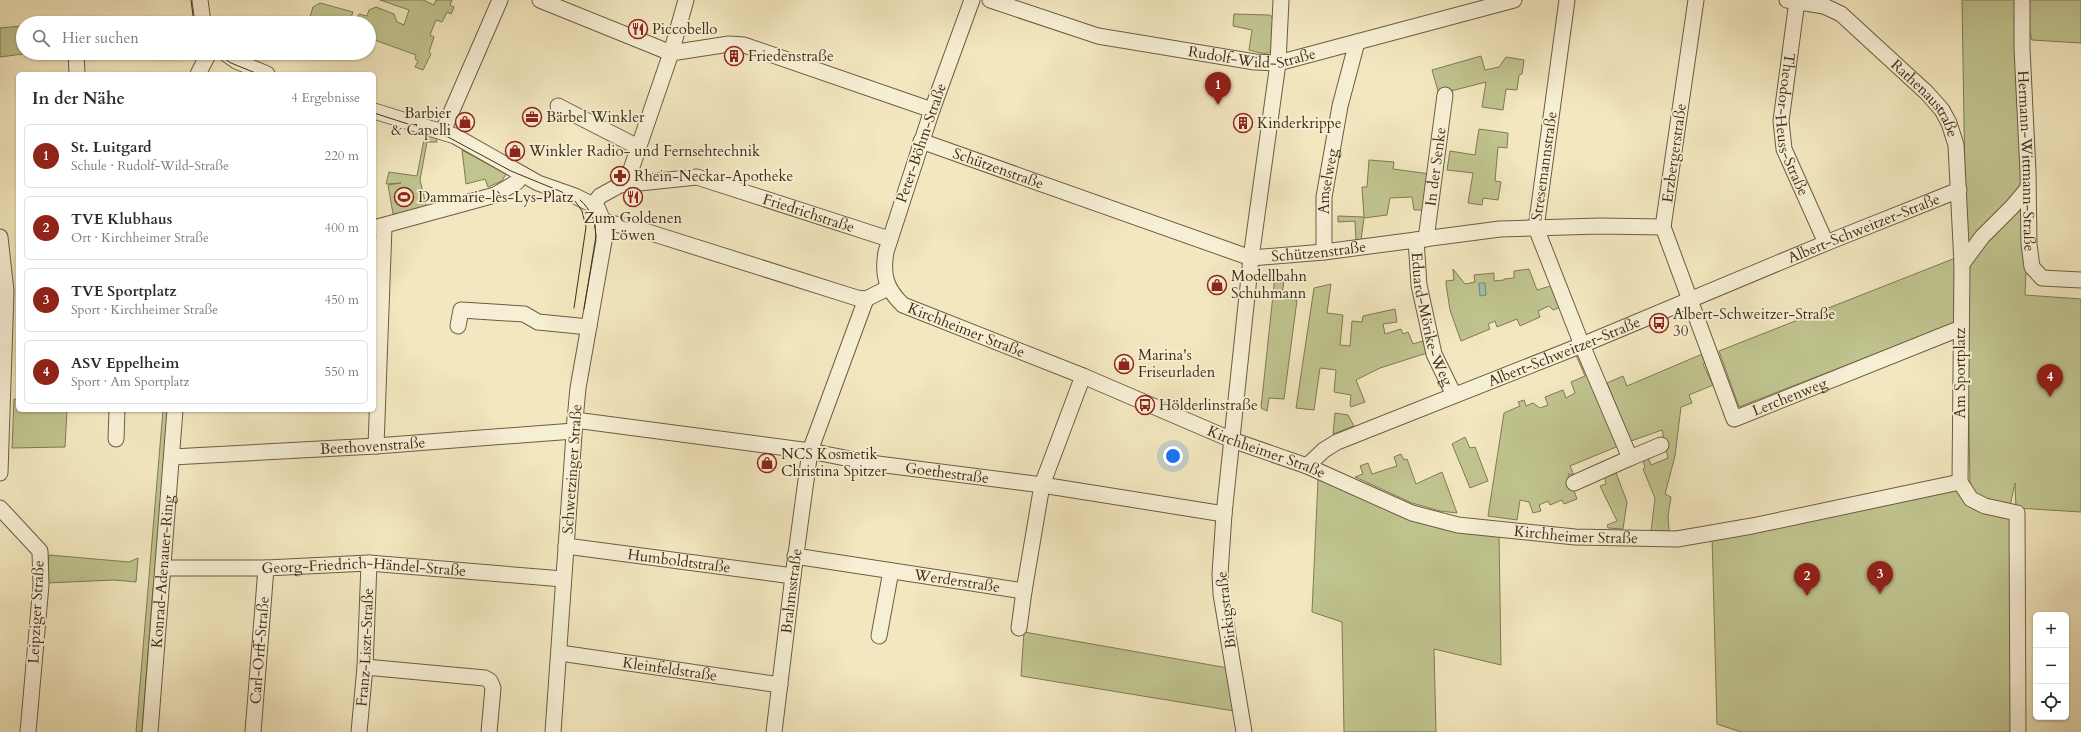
<!DOCTYPE html>
<html lang="de">
<head>
<meta charset="utf-8">
<style>
  :root { --surface:#fff; --page:#f7f7f7; --text:#2b2b33; --muted:#7c7c81; --line:#e1e1e2; --accent:#8f2418 }
  body { margin:0; font-family:Cardo,serif; background:var(--page); color:var(--text) }
  .controls { position:absolute; right:12px; bottom:12px; display:grid; overflow:hidden; border-radius:6px; box-shadow:0 1px 3px #0004 }
  .controls button { width:36px; height:36px; display:grid; place-items:center; padding:0; border:0; border-bottom:1px solid var(--line); background:var(--surface); color:var(--text); font:20px sans-serif }
  .you { position:absolute; left:1173px; top:456px; width:14px; height:14px; margin:-10px; border:3px solid #fff; border-radius:50%; background:#1a73e8; box-shadow:0 0 0 6px #1a73e833 }
  .badge { display:grid; place-items:center; width:26px; height:26px; border-radius:50%; background:var(--accent); color:#fff; font-size:13px; font-weight:700 }
  .pin { position:absolute; translate:-50% -33px; filter:drop-shadow(0 1px 2px #0008) }
  .pin::after { content:''; position:absolute; top:21px; width:14px; height:12px; background:inherit; clip-path:polygon(0 0,100% 0,50% 100%) }
  .list { margin:0; padding:0; list-style:none }
  h2 { display:flex; justify-content:space-between; align-items:center; height:52px; margin:0; padding:0 16px; font-size:17px }
  h2 small { font-size:13px; font-weight:400; color:var(--muted) }
  .list li { display:grid; grid-template-columns:26px 1fr auto; gap:12px; align-items:center; box-sizing:border-box; height:64px; margin:0 8px 8px; padding:0 8px; border:1px solid var(--line); border-radius:6px }
  .list b { display:block; font-size:15px; white-space:nowrap }
  .list p { margin:0; font-size:13px; white-space:nowrap; color:var(--muted) }
  .list em { font-size:13px; font-style:normal; color:var(--muted) }
  .icon { flex:none; width:22px; height:22px; fill:none; stroke:currentColor; stroke-width:2; stroke-linecap:round; stroke-linejoin:round }
  .map { position:relative; flex:none; width:2081px; height:732px; overflow:hidden }
  .search { position:absolute; background:var(--surface); box-shadow:0 1px 3px #0004; left:16px; top:16px; width:360px; height:44px; display:flex; align-items:center; gap:10px; box-sizing:border-box; padding:0 14px; border-radius:22px; color:var(--muted); font-size:15px }
  .panel { position:absolute; background:var(--surface); box-shadow:0 1px 3px #0004; left:16px; top:72px; width:360px; height:340px; border-radius:6px }
  .map>svg:first-child { display:block }
</style>
</head>
<body>
<div class="map">
<svg width="2081" height="732" viewBox="0 0 2081 732">
  <rect width="100%" height="100%" fill="#f3e7bf"/>
  <filter id="stains"><feTurbulence type="fractalNoise" baseFrequency=".005" numOctaves="4"/><feColorMatrix values="0 0 0 0 .2 0 0 0 0 .09 0 0 0 0 .02 0 0 0 .5 -.17"/></filter>
  <radialGradient id="worn" r=".72"><stop offset=".6" stop-color="#630" stop-opacity="0"/><stop offset="1" stop-color="#630" stop-opacity=".3"/></radialGradient>
  <!-- green -->
  <g fill="#c0c48f" stroke="#807a54">
    <polygon points="380,0 423,0 434,5 436,0 452,0 450,5 454,7 451,14 447,12 442,22 436,20 430,35 434,37 429,52 431,54 423,70 415,67 418,61 415,59 416,55 369,38 369,23 355,23 359,14 367,16 369,10 376,7 394,14 397,22 404,25 409,10"/>
    <polygon points="1962,0 2016,0 2028,222 2025,295 2081,299 2081,512 2016,508 2015,483 2010,506 2015,732 1741,732 1717,724 1712,535 1970,487"/>
    <polygon points="2028,0 2081,0 2081,43 2032,40 2028,26"/>
    <polygon points="320,3 353,12 349,23 308,23 313,7"/>
    <path d="M1234 14 1269 15 1275 18 1274 49C1267 57 1258 52 1249 50L1252 30 1233 26Z"/>
    <polygon points="21,26 23,54 0,57 0,28"/>
    <polygon points="1481,56 1485,70 1499,67 1506,57 1524,60 1522,74 1519,75 1517,90 1506,89 1503,110 1482,107 1486,82 1439,94 1432,70"/>
    <polygon points="1479,129 1508,133 1507,148 1498,147 1495,181 1501,182 1498,200 1483,198 1482,205 1468,203 1473,173 1447,170 1450,151 1475,155"/>
    <polygon points="425,134 436,138 437,142 427,142 420,180 427,209 393,214 388,185 401,183 386,184 389,172 417,176"/>
    <polygon points="462,150 506,174 502,181 488,187 485,179 466,184"/>
    <polygon points="1369,160 1394,162 1393,169 1430,174 1424,210 1414,210 1412,197 1390,198 1387,215 1364,218 1361,240 1356,242 1355,221 1338,222 1338,216 1364,217 1362,187 1367,187"/>
    <polygon points="1958,257 1957,322 1739,407 1719,351"/>
    <polygon points="1453,269 1465,284 1475,282 1474,275 1494,273 1494,281 1504,280 1504,279 1514,278 1514,271 1529,269 1537,290 1554,285 1563,306 1553,310 1549,306 1538,311 1540,317 1520,326 1517,319 1497,327 1495,321 1488,324 1490,329 1461,341 1450,310 1446,284 1446,281 1454,280"/>
    <polygon points="1275,276 1284,278 1282,299 1297,300 1284,399 1269,398 1267,411 1261,408"/>
    <polygon points="1331,284 1327,313 1343,315 1340,345 1350,346 1352,321 1362,322 1363,316 1395,309 1397,322 1383,324 1385,334 1401,329 1403,334 1408,332 1413,344 1423,341 1427,353 1380,368 1356,380 1365,402 1351,407 1350,405 1351,395 1334,392 1336,370 1320,368 1314,410 1296,408 1314,288"/>
    <polygon points="1707,352 1710,361 1703,364 1713,385 1689,395 1692,403 1681,407 1675,456 1665,494 1671,497 1668,516 1669,531 1651,531 1655,498 1643,469 1645,467 1642,459 1648,457 1651,465 1668,458 1662,430 1631,441 1607,383 1623,376 1627,386"/>
    <polygon points="1581,353 1621,445 1570,466 1574,475 1568,474 1577,499 1564,504 1562,500 1550,505 1548,501 1539,505 1541,511 1533,513 1529,502 1520,500 1517,520 1488,516 1504,413 1520,406 1518,402 1524,400 1526,406 1533,403 1540,408 1548,405 1545,397 1563,390 1566,398 1575,393 1571,382 1585,376 1576,355"/>
    <polygon points="14,399 18,399 18,410 67,410 65,447 12,448"/>
    <polygon points="163,410 171,410 157,583 153,588 142,732 136,732"/>
    <polygon points="1335,413 1348,415 1354,426 1333,434"/>
    <polygon points="1465,437 1470,448 1475,447 1488,481 1470,488 1452,444"/>
    <polygon points="1401,454 1404,460 1407,459 1416,484 1442,472 1457,513 1440,511 1412,503 1355,477 1363,474 1360,466 1368,463 1372,474 1397,466 1394,457"/>
    <polygon points="1615,470 1627,502 1623,529 1608,528 1607,525 1617,521 1600,486 1606,484 1604,474"/>
    <polygon points="1318,479 1499,534 1501,665 1434,649 1436,732 1344,732 1342,622 1312,612"/>
    <polygon points="49,555 129,562 138,558 136,582 114,580 47,583"/>
    <polygon points="1024,632 1228,668 1234,711 1021,676"/>
  </g>
  <!-- water -->
  <polygon fill="#9bc0af" stroke="#768673" points="1479,283 1485,283 1486,295 1480,296"/>
  <g fill="none" stroke-linecap="round" stroke-linejoin="round">
    <defs>
      <g id="minor">
        <polyline points="200,0 203,23"/>
        <polyline points="540,0 671,53"/>
        <path id="s1" d="M972 0 932 110 886 252C882 275 886 289 903 305L1083 376 1232 440 1307 466 1412 513 1458 525 1575 537 1677 539 1752 526 1960 482"/>
        <path id="s2" d="M990 0 1098 36 1255 62 1278 63 1514 0"/>
        <polyline points="1567,0 1536,228 1582,345 1630,458 1574,483"/>
        <path id="s3" d="M1696 0 1663 227 1734 419 1961 328"/>
        <path id="s4" d="M1787 0 1824 6 1841 14 1927 93 1942 110 1949 123 1956 145 1962 264 1960 482"/>
        <path id="s5" d="M2022 0V48L2028 172 2029 244 2032 267 2042 278 2081 280"/>
        <path id="s6" d="M1797 1 1781 121 1784 149 1826 243"/>
        <polyline points="76,53 77,74"/>
        <polyline points="225,53 236,61 267,74"/>
        <polyline points="671,53 729,44 744,45 932,110"/>
        <polyline points="198,74 209,53"/>
        <polyline points="558,106 638,147"/>
        <polyline points="374,111 455,136 538,183 575,196 593,205 598,209 603,221 604,241 578,388 575,420 553,732"/>
        <polyline points="443,131 500,0"/>
        <path id="s7" d="M921 141 1251 258 1324 252 1500 229 1600 226 1663 227"/>
        <polyline points="626,184 671,53 686,0"/>
        <path id="s8" d="M593 205 600 196 620 185 697 177 889 239"/>
        <polyline points="603,221 648,232 857,298 866,299 888,288"/>
        <polyline points="374,228 495,195 517,182 522,174"/>
        <polyline points="0,237 6,291 0,473"/>
        <path id="s9" d="M1426 239 1445 95"/>
        <path id="s10" d="M1416 240 1419 285 1434 354 1454 395"/>
        <path id="s11" d="M1324 252V197L1340 106 1357 42"/>
        <polyline points="1962,264 1982,237 2012,207 2028,188"/>
        <polyline points="458,326 461,310 524,314 538,322 589,327"/>
        <path id="s12" d="M575 420 810 451 870 463 1042 485 1224 514"/>
        <polyline points="116,439 117,410"/>
        <polyline points="376,446 384,227"/>
        <path id="s13" d="M172 457 376 446 574 431"/>
        <polyline points="1630,458 1661,445"/>
        <path id="s14" d="M1307 466 1324 450 1337 442 1582 345 1826 243 1959 190"/>
        <polyline points="1960,482 1971,499 1985,506 2017,513 2018,732"/>
        <polyline points="0,508 40,551 41,585 28,732"/>
        <path id="s15" d="M566 546 793 576"/>
        <path id="s16" d="M795 556 1024 591"/>
        <path id="s17" d="M164 568H266L369 563 563 579"/>
        <polyline points="1019,628 1024,591 1042,485 1083,376"/>
        <polyline points="879,636 891,571"/>
        <path id="s18" d="M560 653 780 685"/>
        <polyline points="365,667 485,678 490,681 493,688 489,732"/>
        <path id="s19" d="M150 732 175 410"/>
        <path id="s20" d="M253 732 266 568"/>
        <path id="s21" d="M359 732 365 667 369 563"/>
        <path id="s22" d="M774 732 793 576 810 451 866 299"/>
        <polyline points="1244,732 1221,594 1220,574 1224,514 1251,258 1278,63 1281,0"/>
      </g>
    </defs>
    <!-- minor casing -->
    <use href="#minor" stroke="#6c5d42" stroke-width="17"/>
    <!-- minor -->
    <use href="#minor" stroke="#f7efd5" stroke-width="15"/>
    <!-- tram -->
    <g stroke="#3f2f18" stroke-width="1">
      <polyline points="191,0 194,23"/>
      <polyline points="215,53 231,63 258,74"/>
      <polyline points="374,113 448,137 511,171 562,192 575,201 582,211 586,227 574,308"/>
      <path d="M580 200C591 209 595 222 596 236L584 309"/>
    </g>
  </g>
  <!-- icons -->
  <defs>
    <symbol id="restaurant-ring" viewBox="-11 -11 22 22"><circle r="9.5" fill="#f7efd5" stroke="#8f2418" stroke-width="1.5"/><path d="M-5-6h1v4h1v-4h1v4h1v-4h1v5L-1.5 .5V6h-2V.5L-5-1ZM5-6V6H3V1.5H1.5Q1.5-4 5-6Z" fill="#8f2418"/></symbol>
    <symbol id="building-ring" viewBox="-11 -11 22 22"><circle r="9.5" fill="#f7efd5" stroke="#8f2418" stroke-width="1.5"/><path d="M-4-6H4V6H1V3H-1V6H-4ZM-2.5-4.3h1.7v1.8h-1.7ZM.8-4.3h1.7v1.8H.8ZM-2.5-1h1.7V.8h-1.7ZM.8-1h1.7V.8H.8Z" fill="#8f2418"/></symbol>
    <symbol id="office-ring" viewBox="-11 -11 22 22"><circle r="9.5" fill="#f7efd5" stroke="#8f2418" stroke-width="1.5"/><path d="M-6-3h4V-5.5h4V-3h4V5H-6ZM-1-4.5V-3h2v-1.5ZM-6 0V1H6V0Z" fill="#8f2418"/></symbol>
    <symbol id="shop-ring" viewBox="-11 -11 22 22"><circle r="9.5" fill="#f7efd5" stroke="#8f2418" stroke-width="1.5"/><path d="M-5-2.5h2.3a2.7 3.5 0 0 1 5.4 0H5L5.5 6h-11ZM-1.5-2.5h3a1.5 2.3 0 0 0-3 0Z" fill="#8f2418"/></symbol>
    <symbol id="pharmacy-ring" viewBox="-11 -11 22 22"><circle r="9.5" fill="#f7efd5" stroke="#8f2418" stroke-width="1.5"/><path d="M-2-6h4v4h4v4h-4v4h-4v-4h-4v-4h4Z" fill="#8f2418"/></symbol>
    <symbol id="stadium-ring" viewBox="-11 -11 22 22"><circle r="9.5" fill="#f7efd5" stroke="#8f2418" stroke-width="1.5"/><path d="M0-5a6.5 5 0 1 0 0 10a6.5 5 0 1 0 0-10ZM-3.5-1.8h7v3.6h-7Z" fill="#8f2418"/></symbol>
    <symbol id="bus-ring" viewBox="-11 -11 22 22"><circle r="9.5" fill="#f7efd5" stroke="#8f2418" stroke-width="1.5"/><path d="M-5-6H5V4H4V6H2V4H-2V6H-4V4H-5ZM-3.5-4V0h7V-4ZM-3.5 1.2v1.5H-2V1.2ZM2 1.2v1.5H3.5V1.2Z" fill="#8f2418"/></symbol>
  </defs>
  <g fill-rule="evenodd">
    <use href="#restaurant-ring" x="627" y="18" width="22" height="22"/>
    <use href="#building-ring" x="723" y="45" width="22" height="22"/>
    <use href="#office-ring" x="521" y="106" width="22" height="22"/>
    <use href="#shop-ring" x="454" y="111" width="22" height="22"/>
    <use href="#building-ring" x="1232" y="112" width="22" height="22"/>
    <use href="#shop-ring" x="504" y="140" width="22" height="22"/>
    <use href="#pharmacy-ring" x="609" y="165" width="22" height="22"/>
    <use href="#stadium-ring" x="393" y="186" width="22" height="22"/>
    <use href="#restaurant-ring" x="622" y="186" width="22" height="22"/>
    <use href="#shop-ring" x="1206" y="274" width="22" height="22"/>
    <use href="#bus-ring" x="1648" y="312" width="22" height="22"/>
    <use href="#shop-ring" x="1113" y="353" width="22" height="22"/>
    <use href="#bus-ring" x="1134" y="394" width="22" height="22"/>
    <use href="#shop-ring" x="756" y="452" width="22" height="22"/>
  </g>
  <g text-anchor="middle" stroke-width="3.5" stroke-linejoin="round" paint-order="stroke">
    <!-- poi labels -->
    <g font-size="15" fill="#3f2f18" stroke="#f7efd5" text-anchor="start">
      <text x="652" y="34">Piccobello</text>
      <text x="748" y="61">Friedenstraße</text>
      <text x="451" y="118" text-anchor="end">Barbier<tspan x="451" dy="17">&amp; Capelli</tspan></text>
      <text x="546" y="122">Bärbel Winkler</text>
      <text x="1257" y="128">Kinderkrippe</text>
      <text x="529" y="156">Winkler Radio- und Fernsehtechnik</text>
      <text x="634" y="181">Rhein-Neckar-Apotheke</text>
      <text x="418" y="202">Dammarie-lès-Lys-Platz</text>
      <text x="633" y="223" text-anchor="middle">Zum Goldenen<tspan x="633" dy="17">Löwen</tspan></text>
      <text x="1231" y="281">Modellbahn<tspan x="1231" dy="17">Schuhmann</tspan></text>
      <text x="1673" y="319">Albert-Schweitzer-Straße<tspan x="1673" dy="17">30</tspan></text>
      <text x="1138" y="360">Marina's<tspan x="1138" dy="17">Friseurladen</tspan></text>
      <text x="1159" y="410">Hölderlinstraße</text>
      <text x="781" y="459">NCS Kosmetik<tspan x="781" dy="17">Christina Spitzer</tspan></text>
    </g>
    <!-- street labels -->
    <g font-size="15" fill="#3f2f18" stroke="#f7efd5">
      <text dy="5" stroke="none"><textPath href="#s2" startOffset="270">Rudolf-Wild-Straße</textPath></text>
      <text dy="5" stroke="none"><textPath href="#s4" startOffset="176">Rathenaustraße</textPath></text>
      <text dy="5" stroke="none"><textPath href="#s6" startOffset="126">Theodor-Heuss-Straße</textPath></text>
      <text transform="translate(921 143) rotate(-71)" y="5">Peter-Böhm-Straße</text>
      <text transform="translate(1674 153) rotate(-82)" y="5">Erzbergerstraße</text>
      <text dy="5" stroke="none"><textPath href="#s5" startOffset="161">Hermann-Wittmann-Straße</textPath></text>
      <text transform="translate(1544 166) rotate(-82)" y="5">Stresemannstraße</text>
      <text dy="5" stroke="none"><textPath href="#s9" startOffset="73">In der Senke</textPath></text>
      <text dy="5" stroke="none"><textPath href="#s7" startOffset="82">Schützenstraße</textPath></text>
      <text dy="5" stroke="none"><textPath href="#s11" startOffset="71">Amselweg</textPath></text>
      <text dy="5" stroke="none"><textPath href="#s8" startOffset="229">Friedrichstraße</textPath></text>
      <text dy="5" stroke="none"><textPath href="#s14" startOffset="607">Albert-Schweitzer-Straße</textPath></text>
      <text dy="5" stroke="none"><textPath href="#s7" startOffset="418">Schützenstraße</textPath></text>
      <text dy="5" stroke="none"><textPath href="#s10" startOffset="81">Eduard-Mörike-Weg</textPath></text>
      <text dy="5" stroke="none"><textPath href="#s1" startOffset="393">Kirchheimer Straße</textPath></text>
      <text dy="5" stroke="none"><textPath href="#s14" startOffset="283">Albert-Schweitzer-Straße</textPath></text>
      <text transform="translate(1960 373) rotate(-90)" y="5">Am Sportplatz</text>
      <text dy="5" stroke="none"><textPath href="#s3" startOffset="494">Lerchenweg</textPath></text>
      <text dy="5" stroke="none"><textPath href="#s13" startOffset="201">Beethovenstraße</textPath></text>
      <text dy="5" stroke="none"><textPath href="#s1" startOffset="717">Kirchheimer Straße</textPath></text>
      <text transform="translate(572 469) rotate(-86)" y="5">Schwetzinger Straße</text>
      <text dy="5" stroke="none"><textPath href="#s12" startOffset="376">Goethestraße</textPath></text>
      <text dy="5" stroke="none"><textPath href="#s1" startOffset="1041">Kirchheimer Straße</textPath></text>
      <text dy="5" stroke="none"><textPath href="#s15" startOffset="114">Humboldtstraße</textPath></text>
      <text dy="5" stroke="none"><textPath href="#s17" startOffset="200">Georg-Friedrich-Händel-Straße</textPath></text>
      <text dy="5" stroke="none"><textPath href="#s19" startOffset="161">Konrad-Adenauer-Ring</textPath></text>
      <text dy="5" stroke="none"><textPath href="#s16" startOffset="164">Werderstraße</textPath></text>
      <text dy="5" stroke="none"><textPath href="#s22" startOffset="142">Brahmsstraße</textPath></text>
      <text transform="translate(1226 610) rotate(-97)" y="5">Birkigstraße</text>
      <text transform="translate(36 612) rotate(-87)" y="5">Leipziger Straße</text>
      <text dy="5" stroke="none"><textPath href="#s21" startOffset="85">Franz-Liszt-Straße</textPath></text>
      <text dy="5" stroke="none"><textPath href="#s20" startOffset="82">Carl-Orff-Straße</textPath></text>
      <text dy="5" stroke="none"><textPath href="#s18" startOffset="111">Kleinfeldstraße</textPath></text>
    </g>
  </g>
  <rect width="100%" height="100%" filter="url(#stains)"/>
  <rect width="100%" height="100%" fill="url(#worn)"/>
</svg>
<div class="controls">
<button>+</button>
<button>−</button>
<button><svg class="icon" aria-label="locate" viewBox="0 0 24 24"><circle cx="12" cy="12" r="6"/><path d="M12 2v4M12 18v4M2 12h4M18 12h4"/></svg></button>
</div>
<div class="you"></div>
<div class="pin badge" style="left:1218px;top:105px">1</div>
<div class="pin badge" style="left:1807px;top:596px">2</div>
<div class="pin badge" style="left:1880px;top:594px">3</div>
<div class="pin badge" style="left:2050px;top:397px">4</div>
<div class="search"><svg class="icon" aria-label="search" viewBox="0 0 24 24"><circle cx="10" cy="10" r="6"/><path d="M15 15l6 6"/></svg>Hier suchen</div>
<section class="panel">
<h2>In der Nähe<small>4 Ergebnisse</small></h2>
<ul class="list">
<li><span class="badge">1</span><div><b>St. Luitgard</b><p>Schule · Rudolf-Wild-Straße</p></div><em>220 m</em></li>
<li><span class="badge">2</span><div><b>TVE Klubhaus</b><p>Ort · Kirchheimer Straße</p></div><em>400 m</em></li>
<li><span class="badge">3</span><div><b>TVE Sportplatz</b><p>Sport · Kirchheimer Straße</p></div><em>450 m</em></li>
<li><span class="badge">4</span><div><b>ASV Eppelheim</b><p>Sport · Am Sportplatz</p></div><em>550 m</em></li>
</ul>
</section>
</div>
</body>
</html>
